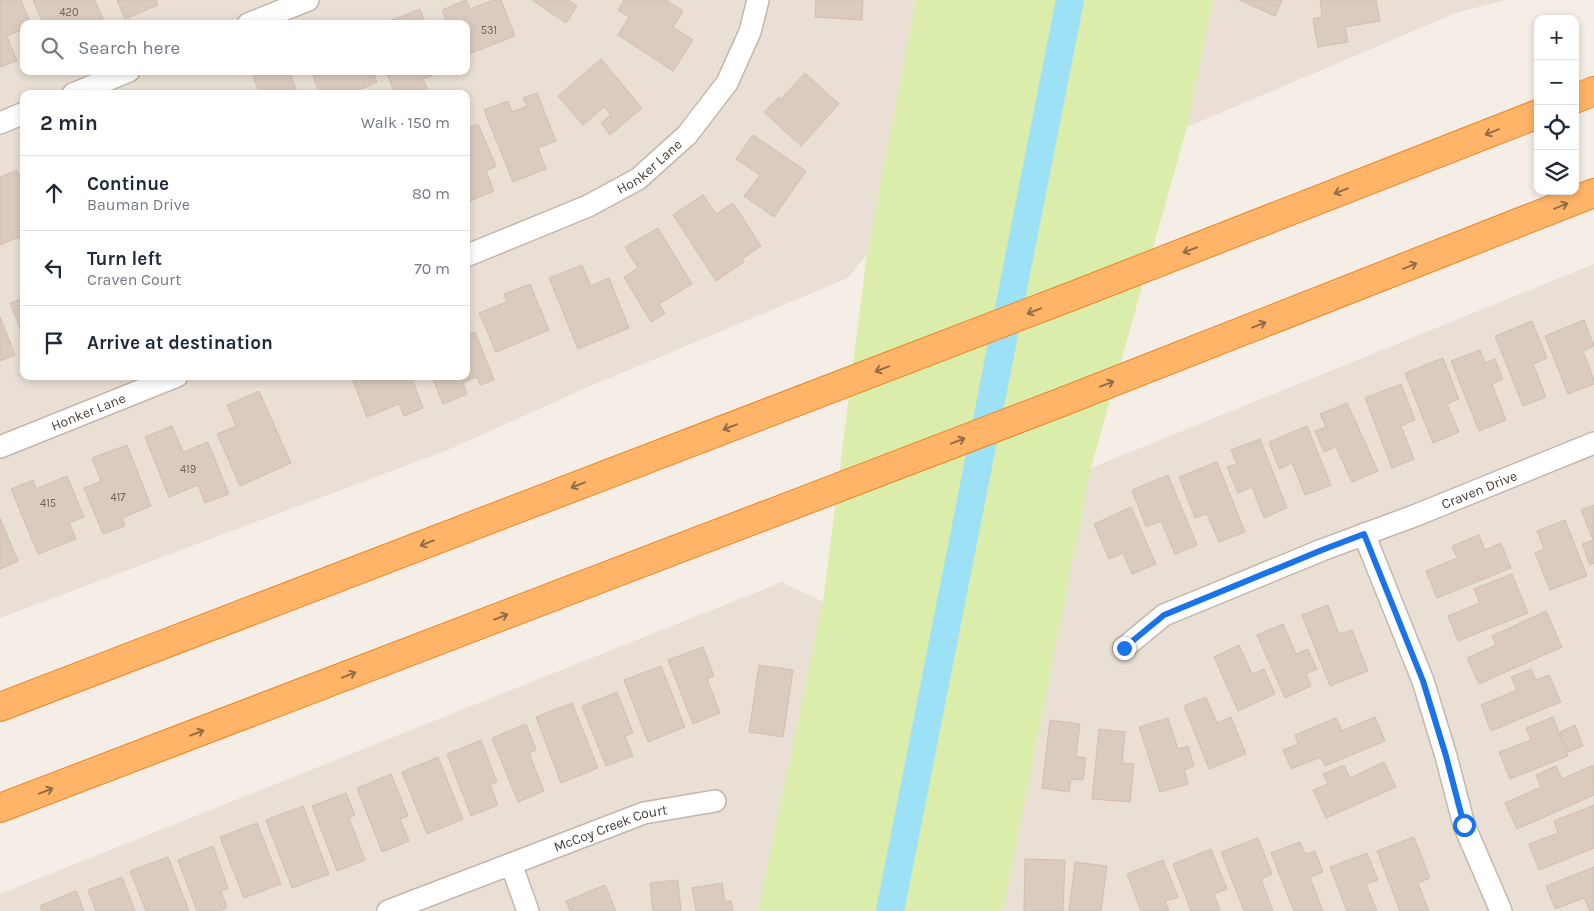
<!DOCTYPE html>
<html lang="en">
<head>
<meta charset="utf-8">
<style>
  :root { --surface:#fff; --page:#f6f6f7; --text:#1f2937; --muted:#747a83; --line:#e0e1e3 }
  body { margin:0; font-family:Karla,sans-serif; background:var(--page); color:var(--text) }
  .controls { position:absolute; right:15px; top:15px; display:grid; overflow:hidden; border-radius:10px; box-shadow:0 2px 8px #0003 }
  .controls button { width:45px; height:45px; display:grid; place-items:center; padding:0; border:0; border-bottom:1px solid var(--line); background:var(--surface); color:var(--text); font:25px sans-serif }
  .stop { position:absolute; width:15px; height:15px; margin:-11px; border:4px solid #1a73e8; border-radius:50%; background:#fff }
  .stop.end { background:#1a73e8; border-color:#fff; box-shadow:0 1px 5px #0008 }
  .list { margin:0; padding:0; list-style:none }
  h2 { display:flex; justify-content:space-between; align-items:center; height:65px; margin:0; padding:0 20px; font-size:21px }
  h2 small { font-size:16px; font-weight:400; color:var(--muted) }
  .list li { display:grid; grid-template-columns:32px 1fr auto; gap:15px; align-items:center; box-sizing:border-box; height:75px; padding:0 20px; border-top:1px solid var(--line) }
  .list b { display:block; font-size:19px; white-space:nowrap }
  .list p { margin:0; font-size:16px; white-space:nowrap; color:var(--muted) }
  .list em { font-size:16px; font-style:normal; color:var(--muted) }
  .icon { flex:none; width:28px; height:28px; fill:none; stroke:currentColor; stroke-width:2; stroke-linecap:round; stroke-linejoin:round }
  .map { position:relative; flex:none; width:1594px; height:911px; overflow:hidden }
  .search { position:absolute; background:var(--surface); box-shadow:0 2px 8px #0003; left:20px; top:20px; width:450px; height:55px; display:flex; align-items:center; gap:12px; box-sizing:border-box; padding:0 18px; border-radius:10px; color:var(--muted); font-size:19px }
  .panel { position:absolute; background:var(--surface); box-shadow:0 2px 8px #0003; left:20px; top:90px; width:450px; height:290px; border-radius:10px }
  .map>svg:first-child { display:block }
</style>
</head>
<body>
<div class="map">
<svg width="1594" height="911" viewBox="0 0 1594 911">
  <rect width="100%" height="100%" fill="#f5eee7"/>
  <!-- residential -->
  <g fill="#e9dfd4" fill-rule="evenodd">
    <path d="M0 0H916L867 254 848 278 581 390 450 449 0 618ZM24 24H466V71H24ZM24 94H466V376H24Z"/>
    <polygon points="1213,0 1505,0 1456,13 1187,127"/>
    <polygon points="1594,264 1594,911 1003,911 1091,468"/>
    <polygon points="782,582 823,602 758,911 0,911 0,894"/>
  </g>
  <!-- green -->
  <polygon fill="#daedab" points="916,0 1213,0 1187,127 1091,468 1003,911 758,911 823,602 867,254"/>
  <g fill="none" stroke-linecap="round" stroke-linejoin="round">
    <!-- canal -->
    <polyline stroke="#9de1f7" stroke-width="28" points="890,911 1070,0"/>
  </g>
  <!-- building -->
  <g fill="#dbcbbe" stroke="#d3bead">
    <polygon points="0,0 21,0 31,24 24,24 24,29 7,36 17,61 0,67"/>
    <polygon points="33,0 95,0 105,24 43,24"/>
    <polygon points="117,0 156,0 158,5 125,19"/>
    <polygon points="466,0 470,9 493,0 501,0 515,36 466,55 466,24 448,24 442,10"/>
    <polygon points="532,0 568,0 577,6 566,23"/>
    <polygon points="624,0 666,0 683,11 673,27 693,40 673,71 618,35 629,17 618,10"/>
    <polygon points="816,0 863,0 862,20 815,17"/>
    <polygon points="1239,0 1282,0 1275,16"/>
    <polygon points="1320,0 1376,0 1380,21 1345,27 1348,42 1318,47 1313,19 1322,17"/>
    <polygon points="420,9 426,24 388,24 387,22"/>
    <polygon points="601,59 642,108 610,135 601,123 611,115 604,107 583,125 558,96"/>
    <polygon points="264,71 289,71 298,94 260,94 253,76"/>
    <polygon points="311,71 373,71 377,82 349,94 320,94"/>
    <polygon points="386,71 443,71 423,79 428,90 418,94 395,94"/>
    <polygon points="805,73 839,104 801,146 764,112 779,97 781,99"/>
    <polygon points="537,93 556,141 538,148 546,169 513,182 484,110 508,101 512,112 527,106 523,98"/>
    <polygon points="478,124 496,166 486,171 494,191 466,203 466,129"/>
    <polygon points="753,135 806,171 774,217 744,196 760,175 736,159"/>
    <polygon points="17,170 24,188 24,243 21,236 0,245 0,177"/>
    <polygon points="703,195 716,214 733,203 761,246 742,259 744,262 716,281 673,215"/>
    <polygon points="658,228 692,284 659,304 665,313 651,322 624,277 638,268 625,247"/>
    <polygon points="582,265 591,286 609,278 629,328 578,349 549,278"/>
    <polygon points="530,284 549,330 496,352 479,313 507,302 504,294"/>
    <polygon points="24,298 24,338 10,303"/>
    <polygon points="0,317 15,355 0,361"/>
    <polygon points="1584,320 1594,346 1583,351 1594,380 1594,384 1568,394 1545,336"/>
    <polygon points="1532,321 1547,358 1533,364 1546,397 1523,406 1495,336"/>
    <polygon points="475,332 494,380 480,385 477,377 463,383 467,394 443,404 432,376 466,376 466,336"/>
    <polygon points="1480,350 1485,363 1495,359 1503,379 1492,384 1506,420 1479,431 1451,361"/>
    <polygon points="1443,358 1459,399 1447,404 1459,432 1433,443 1405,373"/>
    <polygon points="355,376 411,376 423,408 404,416 399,404 367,417 352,378"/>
    <polygon points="1401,384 1415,420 1401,426 1414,459 1392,468 1365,398"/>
    <polygon points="259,391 291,463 240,486 217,434 236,426 227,405"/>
    <polygon points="1347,403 1378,471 1352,482 1336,447 1324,452 1315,431 1326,427 1320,414"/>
    <polygon points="172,426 183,452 208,442 229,494 205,503 198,485 169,497 145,437"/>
    <polygon points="1307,426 1331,485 1305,495 1292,463 1279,469 1269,442"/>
    <polygon points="1260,439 1287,508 1264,518 1252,487 1238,493 1227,467 1237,464 1231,450"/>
    <polygon points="127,445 151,506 122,518 125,526 103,534 84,488 101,481 92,458"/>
    <polygon points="1217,462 1245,532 1219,542 1207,514 1195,518 1179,477"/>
    <polygon points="1168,475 1197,545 1175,554 1161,521 1146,527 1132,490"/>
    <polygon points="67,476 84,517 69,523 76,539 38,554 11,489 33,480 36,489"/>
    <polygon points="1594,505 1594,563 1590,565 1582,544 1593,540 1581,510"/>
    <polygon points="1131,507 1156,564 1132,574 1123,553 1109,559 1094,524"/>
    <polygon points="0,518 18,561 0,569"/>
    <polygon points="1565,520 1587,576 1550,590 1535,553 1544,549 1537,531"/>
    <polygon points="1479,535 1485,550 1501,543 1511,568 1437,598 1426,571 1457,558 1452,546"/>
    <polygon points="1512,574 1528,613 1458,641 1448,616 1480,603 1474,589"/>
    <polygon points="1328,605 1339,634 1352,630 1368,671 1330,686 1302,615"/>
    <polygon points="1546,611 1562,647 1479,684 1467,658 1496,645 1492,636"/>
    <polygon points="1283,624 1296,654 1308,649 1317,669 1306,674 1311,686 1285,698 1257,635"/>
    <polygon points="1239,645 1252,674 1264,669 1275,694 1238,711 1214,657"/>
    <polygon points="703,647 714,676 707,679 720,713 693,724 668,660"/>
    <polygon points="759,665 793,670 783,737 749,732"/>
    <polygon points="661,666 685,727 648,742 624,680"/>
    <polygon points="1531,669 1536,680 1549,675 1561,702 1491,731 1481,705 1517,690 1511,677"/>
    <polygon points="617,692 633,733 625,736 633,756 606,766 582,706"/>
    <polygon points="1206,697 1217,723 1231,717 1246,754 1209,769 1184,706"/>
    <polygon points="572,703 598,768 561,783 536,717"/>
    <polygon points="1375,717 1385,741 1325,766 1321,757 1291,769 1283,750 1298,744 1295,735 1336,718 1342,731"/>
    <polygon points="1553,717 1568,756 1510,779 1499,752 1531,740 1526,728"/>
    <polygon points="1168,718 1178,749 1188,746 1194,766 1184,770 1188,784 1160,792 1139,727"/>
    <polygon points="1050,720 1080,724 1076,756 1086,758 1083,780 1071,779 1069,792 1042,788"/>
    <polygon points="526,724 536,750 529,753 544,791 518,802 492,738"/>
    <polygon points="1575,725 1583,746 1568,752 1560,732"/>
    <polygon points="1099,729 1125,732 1122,763 1134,764 1130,802 1092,799"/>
    <polygon points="481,740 497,782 490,785 498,805 471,816 447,754"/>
    <polygon points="438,757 463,819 427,834 402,772"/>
    <polygon points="1384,762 1396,787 1326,818 1313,790 1328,784 1323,774 1344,765 1350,778"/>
    <polygon points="1593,765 1594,795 1517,829 1505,803 1541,787 1536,775 1556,766 1562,779"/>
    <polygon points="391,774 408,816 400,819 409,841 382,852 357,788"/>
    <polygon points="346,793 355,815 349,818 365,860 337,871 312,806"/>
    <polygon points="1594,805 1594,848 1539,870 1529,844 1558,833 1554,821"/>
    <polygon points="303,806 329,874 292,888 266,820"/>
    <polygon points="257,823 281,884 244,898 220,837"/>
    <polygon points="1414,837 1430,878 1418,883 1429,911 1400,911 1377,851"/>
    <polygon points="1258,838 1272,874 1261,879 1273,911 1244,911 1221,852"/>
    <polygon points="1300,842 1305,854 1315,851 1323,872 1310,877 1323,911 1294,911 1271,853"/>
    <polygon points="213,846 228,888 221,891 227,908 219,911 197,911 178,860"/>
    <polygon points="1211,849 1227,889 1214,894 1220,911 1191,911 1173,864"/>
    <polygon points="1367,853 1378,880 1366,884 1377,911 1347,911 1330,867"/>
    <polygon points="168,857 189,911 146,911 130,871"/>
    <polygon points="1025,859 1065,860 1063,911 1024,911"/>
    <polygon points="1163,860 1178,897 1165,901 1169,911 1141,911 1127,874"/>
    <polygon points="1075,862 1107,866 1101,911 1069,911"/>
    <polygon points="1594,867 1594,910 1590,911 1584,898 1555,909 1546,886"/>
    <polygon points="122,877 135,911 96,911 88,890"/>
    <polygon points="678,880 681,911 653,911 650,883"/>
    <polygon points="722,883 725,902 731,901 733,911 696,911 692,888"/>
    <polygon points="605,885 616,911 570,911 566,901"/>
    <polygon points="76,891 84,911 42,911 40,906"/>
  </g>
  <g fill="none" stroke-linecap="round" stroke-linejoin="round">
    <defs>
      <g id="street">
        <polyline points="248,24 308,0"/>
        <polyline points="73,94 129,71"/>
        <polyline points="0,123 24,113"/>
        <path id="s1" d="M466 256 588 206 638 179 687 135 727 83 750 32 758 0"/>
        <path id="s2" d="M0 447 177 376"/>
        <polyline points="1364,534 1423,681 1446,756 1464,825 1501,911"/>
        <path id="s3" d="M1124 648 1164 615 1322 550 1414 516 1594 443"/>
        <path id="s4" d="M511 864 644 813 715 801"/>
        <polyline points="388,911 511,864 528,911"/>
      </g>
      <g id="highway">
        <polyline points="1575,99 1594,91"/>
        <polyline points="0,707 1080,293 1538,114"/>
        <polyline points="0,808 1062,402 1594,193"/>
      </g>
    </defs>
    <!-- street casing -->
    <use href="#street" stroke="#c4b7ab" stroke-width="24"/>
    <!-- highway casing -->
    <use href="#highway" stroke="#ec8629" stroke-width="30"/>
    <!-- street -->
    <use href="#street" stroke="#fff" stroke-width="21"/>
    <!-- highway -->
    <use href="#highway" stroke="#ffb468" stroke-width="28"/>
  </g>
  <!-- one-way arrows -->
  <defs><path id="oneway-shaft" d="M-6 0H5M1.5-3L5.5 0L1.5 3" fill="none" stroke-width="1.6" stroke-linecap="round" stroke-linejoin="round" transform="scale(1.25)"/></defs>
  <g stroke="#926d49">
    <use href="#oneway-shaft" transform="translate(1492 132) rotate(158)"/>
    <use href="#oneway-shaft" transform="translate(1341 191) rotate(159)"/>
    <use href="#oneway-shaft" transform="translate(1561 206) rotate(-22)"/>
    <use href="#oneway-shaft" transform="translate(1190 250) rotate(159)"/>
    <use href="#oneway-shaft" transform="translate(1410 266) rotate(-22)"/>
    <use href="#oneway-shaft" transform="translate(1034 311) rotate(159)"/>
    <use href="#oneway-shaft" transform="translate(1259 325) rotate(-21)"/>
    <use href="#oneway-shaft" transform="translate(882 369) rotate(159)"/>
    <use href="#oneway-shaft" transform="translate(1107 384) rotate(-21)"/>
    <use href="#oneway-shaft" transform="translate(730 427) rotate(159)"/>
    <use href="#oneway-shaft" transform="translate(958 441) rotate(-21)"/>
    <use href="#oneway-shaft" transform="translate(578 485) rotate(159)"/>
    <use href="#oneway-shaft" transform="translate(427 543) rotate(159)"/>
    <use href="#oneway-shaft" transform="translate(501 617) rotate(-21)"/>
    <use href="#oneway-shaft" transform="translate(349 675) rotate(-21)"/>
    <use href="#oneway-shaft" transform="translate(197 733) rotate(-21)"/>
    <use href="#oneway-shaft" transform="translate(46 791) rotate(-21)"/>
  </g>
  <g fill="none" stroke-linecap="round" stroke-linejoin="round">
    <!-- route -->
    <polyline stroke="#1a73e8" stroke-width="6" points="1124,648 1164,615 1322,550 1364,534 1423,681 1446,756 1464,825"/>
  </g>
  <g text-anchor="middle" stroke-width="4" stroke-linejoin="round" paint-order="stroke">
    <!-- number labels -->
    <g font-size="11" fill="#6e6157">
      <text x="69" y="16">420</text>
      <text x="489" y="34">531</text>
      <text x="188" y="473">419</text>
      <text x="118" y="501">417</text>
      <text x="48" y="507">415</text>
    </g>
    <!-- street labels -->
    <g font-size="14" fill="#493e35" stroke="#fff">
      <text dy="5" stroke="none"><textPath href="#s1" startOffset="205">Honker Lane</textPath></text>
      <text dy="5" stroke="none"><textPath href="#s2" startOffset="95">Honker Lane</textPath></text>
      <text dy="5" stroke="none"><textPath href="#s3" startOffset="391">Craven Drive</textPath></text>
      <text dy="5" stroke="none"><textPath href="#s4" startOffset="106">McCoy Creek Court</textPath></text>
    </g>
  </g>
</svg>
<div class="controls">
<button>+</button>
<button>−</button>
<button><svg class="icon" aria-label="locate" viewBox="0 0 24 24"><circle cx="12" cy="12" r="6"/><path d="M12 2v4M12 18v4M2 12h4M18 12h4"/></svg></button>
<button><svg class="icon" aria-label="layers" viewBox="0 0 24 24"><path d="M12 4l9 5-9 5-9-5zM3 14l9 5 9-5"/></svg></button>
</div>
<div class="stop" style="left:1464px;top:825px"></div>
<div class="stop end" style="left:1124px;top:648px"></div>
<div class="search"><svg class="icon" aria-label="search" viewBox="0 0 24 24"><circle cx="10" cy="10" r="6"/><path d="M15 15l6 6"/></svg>Search here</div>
<section class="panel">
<h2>2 min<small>Walk · 150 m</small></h2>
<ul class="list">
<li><svg class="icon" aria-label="ahead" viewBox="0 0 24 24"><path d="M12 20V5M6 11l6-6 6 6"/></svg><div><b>Continue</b><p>Bauman Drive</p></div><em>80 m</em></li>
<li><svg class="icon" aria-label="left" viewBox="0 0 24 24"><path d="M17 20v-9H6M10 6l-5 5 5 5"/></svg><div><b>Turn left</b><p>Craven Court</p></div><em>70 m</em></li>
<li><svg class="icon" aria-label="arrive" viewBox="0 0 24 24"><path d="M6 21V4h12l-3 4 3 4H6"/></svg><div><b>Arrive at destination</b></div></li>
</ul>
</section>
</div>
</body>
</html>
